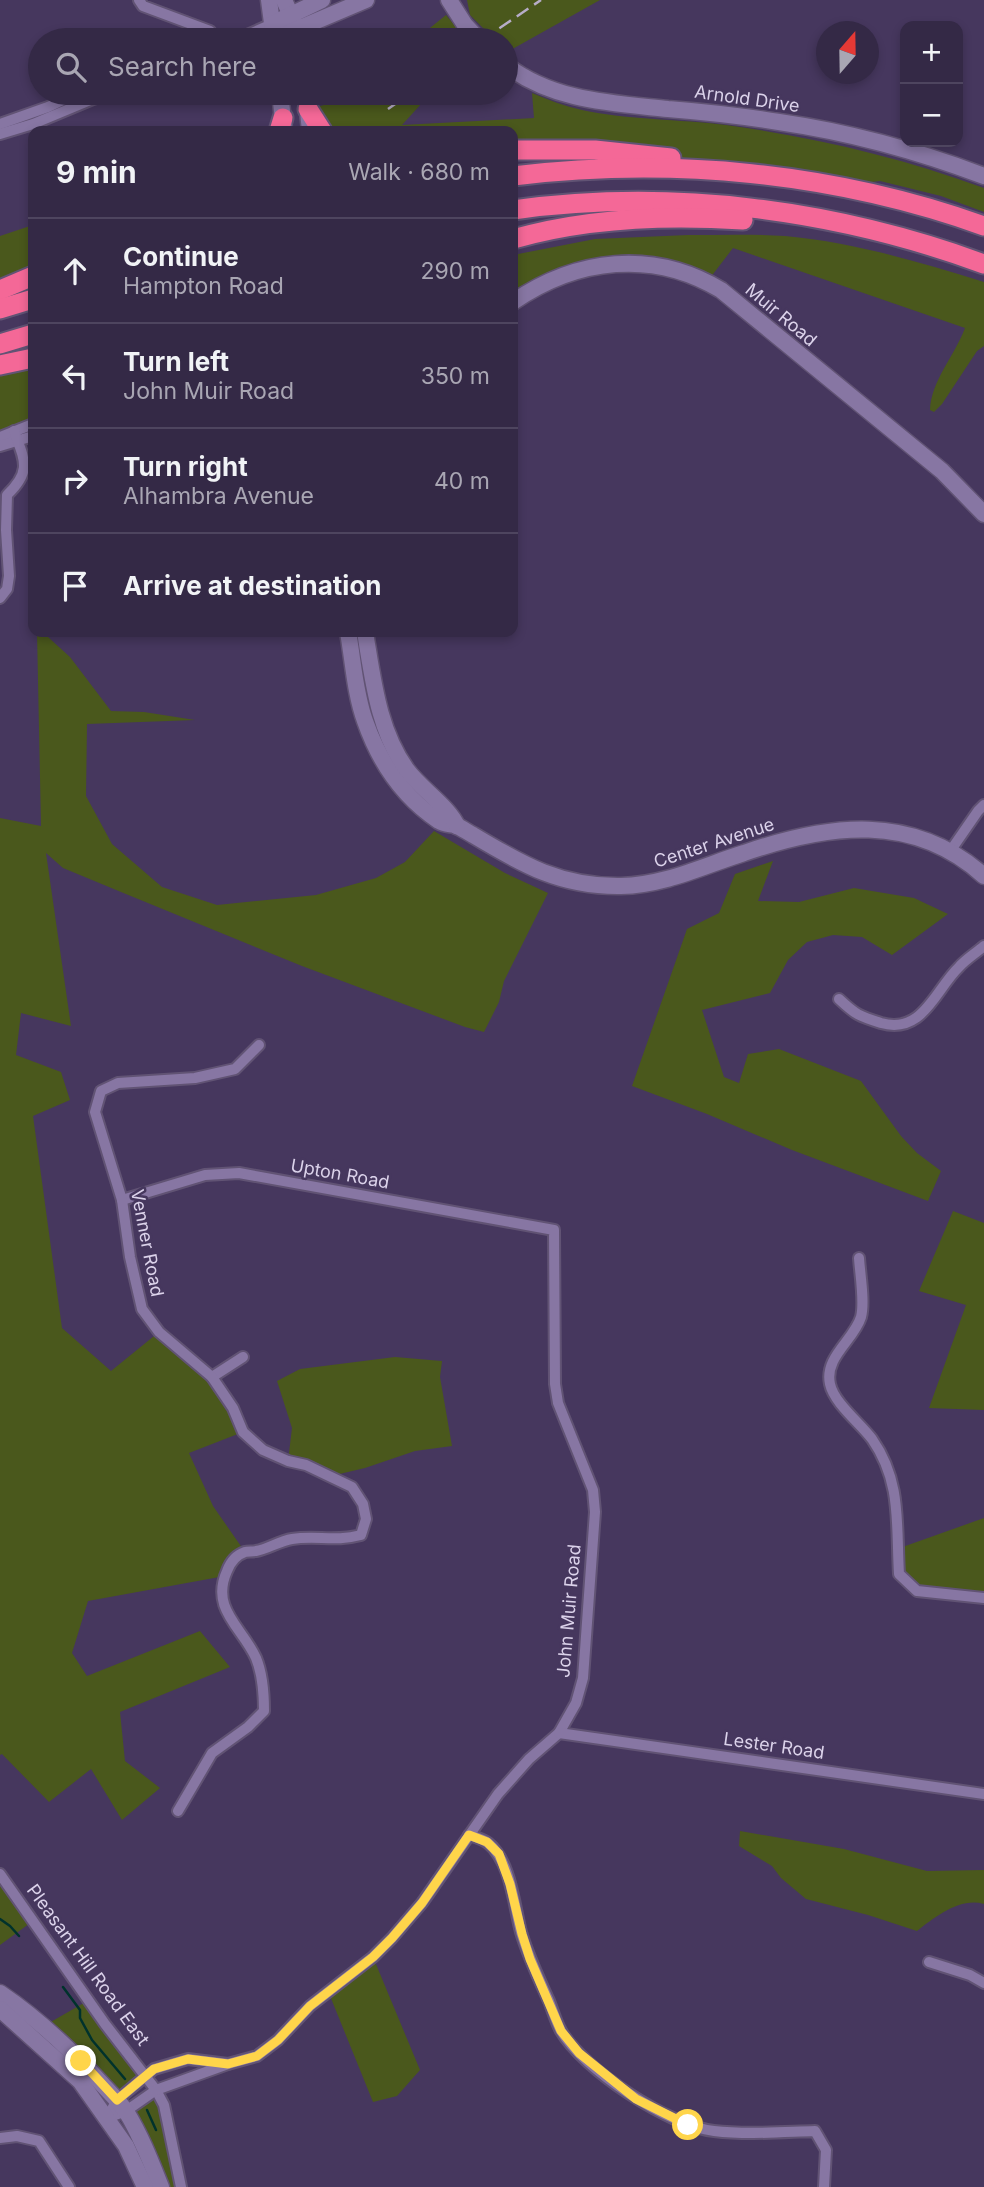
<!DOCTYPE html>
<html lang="en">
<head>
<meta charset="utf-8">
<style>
  :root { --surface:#342946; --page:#3f3551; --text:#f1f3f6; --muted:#a9a6b3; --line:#4e455f }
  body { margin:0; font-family:Inter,sans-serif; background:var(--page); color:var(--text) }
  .controls { position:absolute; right:21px; top:21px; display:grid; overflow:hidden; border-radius:14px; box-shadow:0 4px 10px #0003 }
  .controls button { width:63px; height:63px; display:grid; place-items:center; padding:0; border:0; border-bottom:2px solid var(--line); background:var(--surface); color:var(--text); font:35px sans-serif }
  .compass { position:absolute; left:816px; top:21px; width:63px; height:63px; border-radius:50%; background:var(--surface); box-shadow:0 4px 10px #0003; rotate:20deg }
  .stop { position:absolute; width:21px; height:21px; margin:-16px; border:5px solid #ffd54a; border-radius:50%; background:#fff }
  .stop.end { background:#ffd54a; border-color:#fff; box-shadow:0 2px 7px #0008 }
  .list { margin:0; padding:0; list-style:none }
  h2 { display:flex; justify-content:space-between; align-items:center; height:91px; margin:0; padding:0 28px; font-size:30px }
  h2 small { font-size:23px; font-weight:400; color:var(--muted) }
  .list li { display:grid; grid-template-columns:46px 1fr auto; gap:21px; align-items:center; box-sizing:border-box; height:105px; padding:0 28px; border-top:2px solid var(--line) }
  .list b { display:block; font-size:26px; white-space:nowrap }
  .list p { margin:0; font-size:23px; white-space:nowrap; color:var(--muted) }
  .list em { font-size:23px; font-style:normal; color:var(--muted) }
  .icon { flex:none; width:38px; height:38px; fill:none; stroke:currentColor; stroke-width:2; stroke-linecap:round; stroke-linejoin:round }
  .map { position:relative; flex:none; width:984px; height:2187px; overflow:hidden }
  .search { position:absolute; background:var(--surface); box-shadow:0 4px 10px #0003; left:28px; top:28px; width:490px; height:77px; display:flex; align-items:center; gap:18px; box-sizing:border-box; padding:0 24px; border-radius:38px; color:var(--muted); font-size:26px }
  .panel { position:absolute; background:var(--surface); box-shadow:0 4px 10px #0003; left:28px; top:126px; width:490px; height:511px; border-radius:14px }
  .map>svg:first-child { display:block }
</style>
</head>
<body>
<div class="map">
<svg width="984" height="2187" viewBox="0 0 984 2187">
  <rect width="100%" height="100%" fill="#46375e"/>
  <!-- green -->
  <g fill="#4a581c">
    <polygon points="467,0 600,0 507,52 506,40 495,40 470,15"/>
    <polygon points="446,15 467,40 414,40 415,40"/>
    <path d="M356 93H438L422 103 402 125 534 118 532 93C548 100 565 106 582 110 627 120 680 119 726 125 814 137 900 157 984 188V212L941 196 880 181 836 186 670 158 513 150V131H322L308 109 352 98Z"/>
    <polygon points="33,225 33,266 0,278 0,236"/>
    <path d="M688 235C720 235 753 234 785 236 853 242 919 262 984 282V346L977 351 942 404 934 412 930 410C931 381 955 355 965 328L733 248 707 282 624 262 513 296V255L595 239Z"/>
    <polygon points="33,365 32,424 0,437 0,371"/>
    <polygon points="37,632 45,632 48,637 70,657 111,711 144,712 195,720 87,724 86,796 112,844 162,887 217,905 316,895 376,878 405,862 434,831 505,873 548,893 504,981 499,1002 484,1032 465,1027 302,966 121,892 63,868 46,853 71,1026 21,1013 16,1055 61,1072 70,1100 33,1116 62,1328 111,1371 159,1332 212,1377 243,1432 189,1453 213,1506 245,1552 225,1576 88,1601 72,1653 87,1676 200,1631 230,1667 120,1712 125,1761 160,1788 122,1820 91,1769 49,1802 2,1754 0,1755 0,818 41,826"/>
    <polygon points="773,861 758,901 799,902 854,888 914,898 948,914 892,955 862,937 833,935 807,942 788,960 770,993 702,1010 724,1077 739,1083 748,1054 779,1049 861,1081 901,1136 917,1153 941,1171 928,1201 792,1150 707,1114 632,1086 687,929 719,913 735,874"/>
    <polygon points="953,1211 984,1223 984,1410 929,1408 966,1305 919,1291"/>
    <polygon points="395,1357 442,1361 440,1377 452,1446 415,1451 365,1468 331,1476 288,1461 292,1428 277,1381 300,1369"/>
    <polygon points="984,1518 984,1598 917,1591 899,1574 897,1549"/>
    <path d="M740 1831 844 1849 927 1871 984 1870V1904C960 1897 935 1917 917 1931L868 1915 806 1899 781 1878 772 1866 739 1846Z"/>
    <polygon points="0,1874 33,1921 0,1945"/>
    <polygon points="373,1957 420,2070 397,2096 373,2102 328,1991"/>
    <polygon points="89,2000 147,2077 117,2100 42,2027"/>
    <polygon points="156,2090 181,2187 161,2187 126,2111"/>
  </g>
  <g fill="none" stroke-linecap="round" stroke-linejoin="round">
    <!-- stream -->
    <g stroke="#00322c" stroke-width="2.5">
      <polyline points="0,1919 10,1926 19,1936"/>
      <polyline points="63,1987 80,2010 80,2018 92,2040 125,2079"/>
      <polyline points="147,2110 156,2130"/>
    </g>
    <defs>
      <g id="street">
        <polyline points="139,0 143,6 210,31 215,40"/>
        <polyline points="236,40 272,24"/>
        <polyline points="0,124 48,107 78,93"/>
        <polyline points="0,134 33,124 93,99 113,93"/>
        <polyline points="0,437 33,424"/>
        <polyline points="0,446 33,436"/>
        <path d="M0 598 7 589 9 576 6 530 7 495C32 471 25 461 14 431"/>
        <polyline points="951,850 978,811 984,805"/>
        <path d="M839 999C856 1015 859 1016 881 1023 923 1035 935 990 959 967 966 959 976 953 984 946"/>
        <polyline points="122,1200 205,1175 239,1173 554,1230 555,1384 558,1403 593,1490 595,1512 583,1678 576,1703 559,1733 529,1759 498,1794 422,1903 392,1938 373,1957 310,2006 278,2040 257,2056 228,2064"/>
        <path d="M859 1258C860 1274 865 1302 861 1317 854 1340 824 1357 830 1384 834 1403 860 1423 872 1439 902 1482 896 1524 899 1574L917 1591 984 1598"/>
        <polyline points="212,1377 243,1357"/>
        <polyline points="559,1733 984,1794"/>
        <path d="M178 1811 212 1753 248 1727 264 1711C264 1693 263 1675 256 1658 242 1627 210 1609 227 1571 230 1563 236 1555 245 1552 248 1551 252 1552 256 1551 268 1549 279 1541 292 1539 316 1535 335 1542 361 1535L366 1519 363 1504 352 1487 306 1465 288 1461 263 1450 243 1432 233 1408 212 1377 159 1332 142 1309 130 1257 122 1200 95 1112 101 1091 118 1083 195 1078 235 1069 259 1045"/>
        <path d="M469 1835C475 1837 483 1839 488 1843 511 1861 514 1906 521 1932 528 1956 539 1979 549 2001 553 2011 556 2022 561 2031 584 2070 669 2126 714 2131 747 2135 782 2132 815 2131L826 2150 824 2187"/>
        <polyline points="0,1874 105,2024 156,2090 164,2105 181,2187"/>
        <polyline points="929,1962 970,1975 984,1983"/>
        <polygon points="188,2059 228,2064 156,2090 126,2111 107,2118 117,2100 154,2069"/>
        <polyline points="0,2138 17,2136 39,2141 69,2187"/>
      </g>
      <g id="secondary">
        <polyline points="269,0 273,31"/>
        <polyline points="284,0 297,29 299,40"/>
        <polyline points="449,0 465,25 479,40"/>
        <polyline points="272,24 322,0"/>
        <polyline points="274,39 366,0"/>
        <path d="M506 65C553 101 611 103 668 109 705 112 742 116 779 122 848 132 918 151 984 176"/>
        <polyline points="280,93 284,129"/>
        <polyline points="306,93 310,131"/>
        <path d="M513 302C577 258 653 249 721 290L942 471 984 514"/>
        <path d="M348 632C353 660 355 694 365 721 379 761 403 797 439 821 444 824 449 824 454 825 461 827 467 832 473 835 523 865 561 887 621 886 665 885 703 866 744 853 828 824 913 812 984 876"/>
        <path d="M365 632C373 679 378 730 407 770 421 789 449 807 457 826"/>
        <path d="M0 1993C37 2018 72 2051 102 2084 110 2093 120 2102 127 2113 141 2136 151 2162 161 2187"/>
        <polyline points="0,2009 80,2081 126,2146 145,2187"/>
      </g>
      <g id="highway">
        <polyline points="308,109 322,131"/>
        <polyline points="279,131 283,118"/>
        <polyline points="513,150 595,150 671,158"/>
        <path d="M513 176C671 157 833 172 984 226"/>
        <path d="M513 210C671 188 834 209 984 264"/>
        <path d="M513 239C586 218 667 215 743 220"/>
        <polyline points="0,290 33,276"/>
        <polyline points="0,309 33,299"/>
        <polyline points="0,344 33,334"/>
        <polyline points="0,365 33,358"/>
      </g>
    </defs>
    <!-- street casing -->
    <use href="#street" stroke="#615374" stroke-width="14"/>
    <!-- secondary casing -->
    <use href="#secondary" stroke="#615374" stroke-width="19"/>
    <!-- highway casing -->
    <use href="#highway" stroke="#615374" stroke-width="23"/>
    <!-- street -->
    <use href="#street" stroke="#8776a3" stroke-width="10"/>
    <!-- secondary -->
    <use href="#secondary" stroke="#8776a3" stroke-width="16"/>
    <!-- highway -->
    <use href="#highway" stroke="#f46897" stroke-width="19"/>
    <!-- rail -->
    <g stroke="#b7adc8" stroke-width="2.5" stroke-dasharray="14 7" stroke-linecap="butt">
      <polyline points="482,40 541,0"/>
      <polyline points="388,109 411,93"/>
    </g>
  </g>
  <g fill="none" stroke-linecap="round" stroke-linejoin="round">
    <!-- route -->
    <polyline stroke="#ffd54a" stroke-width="9" points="81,2061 117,2100 154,2069 188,2059 228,2064 257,2056 278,2040 310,2006 373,1957 392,1938 422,1903 469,1835 487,1842 499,1854 510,1884 522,1934 530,1959 561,2031 579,2053 636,2099 688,2125"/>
  </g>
  <g text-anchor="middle" stroke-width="5" stroke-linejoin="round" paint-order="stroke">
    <!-- street labels -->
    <g font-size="18" fill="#dbd2ea" stroke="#46375e">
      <text transform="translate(747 99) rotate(8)" y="6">Arnold Drive</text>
      <text transform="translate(781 315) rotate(40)" y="6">Muir Road</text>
      <text transform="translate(714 843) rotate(-18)" y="6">Center Avenue</text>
      <text transform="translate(340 1174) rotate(10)" y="6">Upton Road</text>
      <text transform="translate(147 1243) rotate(79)" y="6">Venner Road</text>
      <text transform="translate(569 1611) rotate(-85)" y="6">John Muir Road</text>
      <text transform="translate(774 1746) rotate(8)" y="6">Lester Road</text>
      <text transform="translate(88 1965) rotate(54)" y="6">Pleasant Hill Road East</text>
    </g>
  </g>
</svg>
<div class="controls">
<button>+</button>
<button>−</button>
</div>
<svg class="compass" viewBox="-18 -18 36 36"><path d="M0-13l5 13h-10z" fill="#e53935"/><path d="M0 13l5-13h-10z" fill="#a9a6b3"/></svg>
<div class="stop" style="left:688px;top:2125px"></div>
<div class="stop end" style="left:81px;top:2061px"></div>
<div class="search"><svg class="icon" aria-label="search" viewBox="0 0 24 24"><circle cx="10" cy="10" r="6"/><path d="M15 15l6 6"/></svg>Search here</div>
<section class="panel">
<h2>9 min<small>Walk · 680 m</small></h2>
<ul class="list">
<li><svg class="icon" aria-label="ahead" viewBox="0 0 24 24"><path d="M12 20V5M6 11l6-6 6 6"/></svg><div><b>Continue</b><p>Hampton Road</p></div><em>290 m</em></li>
<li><svg class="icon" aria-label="left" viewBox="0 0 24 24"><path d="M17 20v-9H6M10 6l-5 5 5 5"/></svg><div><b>Turn left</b><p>John Muir Road</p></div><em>350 m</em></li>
<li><svg class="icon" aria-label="right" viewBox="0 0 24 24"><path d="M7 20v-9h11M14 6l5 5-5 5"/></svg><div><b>Turn right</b><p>Alhambra Avenue</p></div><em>40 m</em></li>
<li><svg class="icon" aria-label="arrive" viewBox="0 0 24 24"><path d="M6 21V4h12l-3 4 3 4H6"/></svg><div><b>Arrive at destination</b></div></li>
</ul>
</section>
</div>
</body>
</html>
